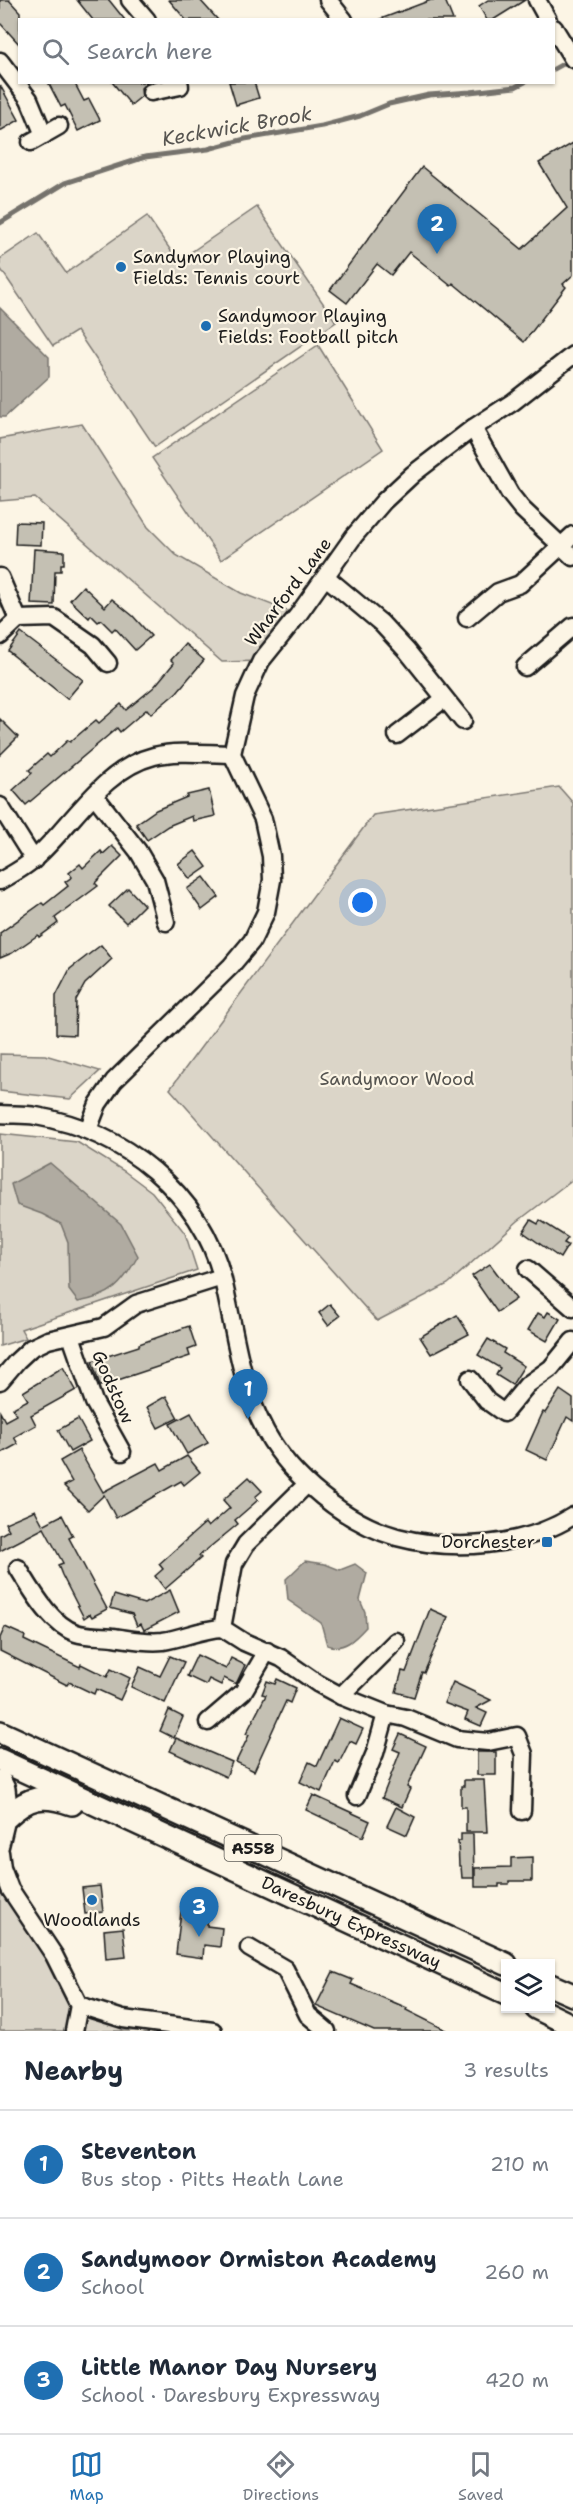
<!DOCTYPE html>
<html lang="en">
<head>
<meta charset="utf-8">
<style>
  :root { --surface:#fff; --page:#f2f2f3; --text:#1f2937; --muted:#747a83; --line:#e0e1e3; --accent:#1f6fb2 }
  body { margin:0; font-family:"Shantell Sans",sans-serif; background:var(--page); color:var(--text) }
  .controls { position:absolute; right:18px; bottom:18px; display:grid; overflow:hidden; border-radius:0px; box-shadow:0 2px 4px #0004 }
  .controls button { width:54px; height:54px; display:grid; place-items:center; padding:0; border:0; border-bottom:2px solid var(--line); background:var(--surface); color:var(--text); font:30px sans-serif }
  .you { position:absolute; left:363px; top:903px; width:21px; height:21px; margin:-15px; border:4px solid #fff; border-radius:50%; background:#1a73e8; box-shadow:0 0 0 9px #1a73e833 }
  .badge { display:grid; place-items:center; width:39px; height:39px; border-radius:50%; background:var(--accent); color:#fff; font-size:20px; font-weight:700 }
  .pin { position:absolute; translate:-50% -50px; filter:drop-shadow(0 2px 3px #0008) }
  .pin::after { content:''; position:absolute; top:32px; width:21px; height:18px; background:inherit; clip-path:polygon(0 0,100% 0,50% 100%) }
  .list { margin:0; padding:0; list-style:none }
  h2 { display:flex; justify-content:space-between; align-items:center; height:78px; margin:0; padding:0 24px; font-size:26px }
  h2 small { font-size:20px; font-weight:400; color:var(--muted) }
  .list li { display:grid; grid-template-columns:39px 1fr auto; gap:18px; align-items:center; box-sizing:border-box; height:108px; padding:0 24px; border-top:2px solid var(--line) }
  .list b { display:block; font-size:22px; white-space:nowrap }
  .list p { margin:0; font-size:20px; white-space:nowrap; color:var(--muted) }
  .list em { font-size:20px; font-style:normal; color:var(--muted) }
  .icon { flex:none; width:33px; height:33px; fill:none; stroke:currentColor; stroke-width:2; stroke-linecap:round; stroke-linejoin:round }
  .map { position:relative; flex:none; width:573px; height:2031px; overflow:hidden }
  .search { position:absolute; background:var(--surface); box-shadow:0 2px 4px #0004; left:18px; right:18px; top:18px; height:66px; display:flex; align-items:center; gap:15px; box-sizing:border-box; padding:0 21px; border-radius:0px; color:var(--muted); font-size:22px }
  .sheet { height:402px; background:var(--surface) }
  nav { display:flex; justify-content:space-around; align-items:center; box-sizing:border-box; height:84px; border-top:2px solid var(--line); background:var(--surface); font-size:16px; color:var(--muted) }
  nav a { display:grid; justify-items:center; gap:3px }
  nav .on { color:var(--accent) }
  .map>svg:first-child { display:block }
</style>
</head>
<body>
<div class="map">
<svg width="573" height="2031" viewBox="0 0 573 2031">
  <rect width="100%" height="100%" fill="#fcf5e5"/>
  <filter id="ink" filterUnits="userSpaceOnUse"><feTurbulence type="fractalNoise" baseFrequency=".0167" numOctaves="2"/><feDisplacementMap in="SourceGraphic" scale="12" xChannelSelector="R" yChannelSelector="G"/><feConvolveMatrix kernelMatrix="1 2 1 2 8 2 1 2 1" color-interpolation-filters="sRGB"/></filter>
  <g filter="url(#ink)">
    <!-- green -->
    <g fill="#dbd5c8" stroke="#7c7872" stroke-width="1.5">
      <polygon points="257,207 336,322 155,447 77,331 53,346 0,268 0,259 38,233 66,273 147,216 178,261"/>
      <polygon points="318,345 383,449 221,560 152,458"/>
      <polygon points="82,424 148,527 176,555 241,593 298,615 261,661 222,662 35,498 0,501 0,439"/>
      <polygon points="559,787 573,803 573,1179 518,1221 448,1284 377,1321 170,1089 373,815"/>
      <polygon points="0,1054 45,1055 100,1071 70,1099 0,1091"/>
      <polygon points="0,1134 77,1142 124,1171 152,1192 185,1233 197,1270 21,1329 26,1338 0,1346"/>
      <polygon points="0,1852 79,2005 213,2031 0,2031"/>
    </g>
    <!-- water -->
    <g fill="#b0aba1" stroke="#75726c" stroke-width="1.5">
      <polygon points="0,308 49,357 49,377 5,417 0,417"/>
      <path d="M50 1163 121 1224 138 1256C122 1285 112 1296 78 1302L69 1290 68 1242 61 1224 42 1214 17 1205 11 1184Z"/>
      <path d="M305 1561 325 1564 340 1570 355 1564 367 1573 360 1600 365 1612 366 1627C355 1639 344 1651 327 1645L321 1623 288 1600 286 1579Z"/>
    </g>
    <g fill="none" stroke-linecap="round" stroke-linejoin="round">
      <!-- stream -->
      <g stroke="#75726c" stroke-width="5">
        <polyline points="554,69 572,59"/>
        <polyline points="0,223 65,183 145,157 208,149 245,139 322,126 360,116 389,104 429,95 470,92 515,87 525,82"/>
      </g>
    </g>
    <!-- building -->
    <g fill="#c4c0b3" stroke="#1c1c1c" stroke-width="1.5">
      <polygon points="0,0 9,0 20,12 20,45 0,23"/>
      <polygon points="77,0 109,0 125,20 93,20"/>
      <polygon points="169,0 200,0 218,20 186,20"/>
      <polygon points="431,0 445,0 453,20 378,20"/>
      <polygon points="488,0 525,0 493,20 487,20 479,6"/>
      <polygon points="48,82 74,82 84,101 89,99 100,120 78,131 65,105 61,107"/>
      <polygon points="112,82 147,82 141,88 142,96 131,105"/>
      <polygon points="229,82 254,82 259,98 236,105"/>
      <polygon points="0,85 19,120 0,131"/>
      <polygon points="573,143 573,275 563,284 566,287 524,342 453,283 451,286 409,252 391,275 377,264 347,303 330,290 422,167 522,249 567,208 539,163"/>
      <polygon points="16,522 42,523 41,545 15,544"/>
      <polygon points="34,549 64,551 64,564 61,564 61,571 55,571 54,605 31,604"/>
      <polygon points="83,586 105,607 112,599 133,616 151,636 135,650 115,628 112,631 101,620 98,622 91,615 89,618 70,600"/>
      <polygon points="21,633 83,680 67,699 8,651"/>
      <polygon points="185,644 204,660 177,692 151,714 147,709 120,732 117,728 26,805 13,790 32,773 29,770 47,754 50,757 68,740 70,742 96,720 99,723 121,704 126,710 154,687 174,663 171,660"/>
      <polygon points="0,719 18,737 0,755"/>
      <polygon points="209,790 215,816 193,821 192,816 168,826 147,840 136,824 156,810 187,797 187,795"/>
      <polygon points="112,846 122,856 95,883 98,886 55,918 58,923 39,937 38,935 12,953 0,958 0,933 42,903 44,905 68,886 65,882 72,877 69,873 80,864 83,868 101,851 103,854"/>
      <polygon points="195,851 207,867 190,879 178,864"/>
      <polygon points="204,877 219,897 202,910 187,889"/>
      <polygon points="128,888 144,905 126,923 109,906"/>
      <polygon points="101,945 112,959 85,984 76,1000 75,1035 56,1034 56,996 70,969"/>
      <polygon points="531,1220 538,1224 540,1220 568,1238 564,1243 568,1245 560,1258 523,1232"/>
      <polygon points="490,1264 516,1299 497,1312 472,1276"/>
      <polygon points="330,1304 340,1316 328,1325 319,1313"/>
      <polygon points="548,1312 560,1319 547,1341 528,1330 538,1313 545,1317"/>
      <polygon points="457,1315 469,1334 431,1354 420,1337"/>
      <polygon points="189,1326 196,1347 188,1350 190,1356 100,1386 92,1361 139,1346 139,1344"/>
      <polygon points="488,1339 505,1349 503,1353 524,1366 512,1385 496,1375 500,1368 478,1355"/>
      <polygon points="63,1367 76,1390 31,1415 36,1425 14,1437 18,1444 0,1454 0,1412 5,1421 16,1415 13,1408 28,1400 23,1392"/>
      <polygon points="560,1390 573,1399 573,1421 567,1417 547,1460 526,1450 543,1412 545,1413"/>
      <polygon points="166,1396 178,1418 158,1428 147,1407"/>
      <polygon points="191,1413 208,1443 187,1454 170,1424"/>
      <polygon points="78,1419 90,1441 70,1452 58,1430"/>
      <polygon points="79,1450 103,1492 158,1463 162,1470 187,1456 200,1472 184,1485 181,1481 116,1518 104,1495 88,1510 64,1486 72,1482 60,1461"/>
      <polygon points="249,1477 262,1491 255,1497 258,1500 235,1520 238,1524 199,1556 201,1558 165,1589 155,1576 163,1569 159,1564 205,1523 208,1527 230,1508 223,1500"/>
      <polygon points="35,1510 43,1525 62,1515 73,1536 69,1538 107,1609 92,1617 90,1614 84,1618 62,1575 58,1565 63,1563 44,1528 0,1551 0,1535 9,1530 5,1523"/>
      <polygon points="170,1590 179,1612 144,1630 141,1624 137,1626 132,1614 110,1608 114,1595 144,1604"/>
      <polygon points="430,1609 448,1617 424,1673 422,1672 414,1697 396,1692 402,1671 406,1672"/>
      <polygon points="5,1627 25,1636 24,1640 80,1667 81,1664 107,1677 111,1669 130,1678 120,1700 96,1689 94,1694 69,1682 67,1685 0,1651 0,1638"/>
      <polygon points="197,1655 226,1669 231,1658 245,1665 236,1684 224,1678 221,1685 209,1679 206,1685 187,1676"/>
      <polygon points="170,1656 184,1662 165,1703 131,1687 140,1667 160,1676"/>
      <polygon points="277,1679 296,1688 290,1703 286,1701 254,1771 236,1762 249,1735 246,1734 266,1695 262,1694 267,1681 275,1684"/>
      <polygon points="453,1682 491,1700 476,1708 487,1713 481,1726 465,1719 468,1712 444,1703"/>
      <polygon points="169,1710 183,1717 174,1738 160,1731"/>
      <polygon points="339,1718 363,1729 356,1744 350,1741 339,1763 335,1761 321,1792 300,1782 309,1762 317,1766"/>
      <polygon points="400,1734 426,1746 407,1787 410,1789 402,1807 382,1798 400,1752 393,1749"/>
      <polygon points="176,1738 232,1762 226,1777 170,1751"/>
      <rect x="477" y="1752" width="19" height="23"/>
      <polygon points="464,1780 484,1780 487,1832 466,1832 466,1807 461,1807 461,1786 464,1786"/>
      <polygon points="313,1795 370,1821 363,1837 306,1810"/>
      <polygon points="396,1807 415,1817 407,1835 387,1826"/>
      <polygon points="461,1834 473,1834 474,1878 462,1878 461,1866 459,1866 458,1841 461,1841"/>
      <polygon points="532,1857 532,1881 509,1881 509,1884 499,1884 499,1887 475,1887 475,1868 511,1867 511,1858"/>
      <polygon points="100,1886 103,1912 85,1914 82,1888"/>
      <polygon points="182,1903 209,1906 207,1926 222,1928 220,1947 204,1945 203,1958 176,1954"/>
      <polygon points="123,1928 126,1957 106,1959 104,1930"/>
      <polygon points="333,1972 353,1980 351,1984 407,2008 406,2010 448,2031 374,2031 316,2006"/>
    </g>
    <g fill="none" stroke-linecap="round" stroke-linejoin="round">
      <defs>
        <g id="minor">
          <polyline points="130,0 147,20"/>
          <polyline points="328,0 344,20"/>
          <polyline points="537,0 548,20"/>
          <polyline points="554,28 573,59"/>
          <polyline points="0,61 29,99 44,135"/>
          <polyline points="151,92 180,86 179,82"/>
          <polyline points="31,142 59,126"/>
          <polyline points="473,428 510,494 522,509 573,557"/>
          <polyline points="0,577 18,619 54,618 93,645 108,663"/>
          <polyline points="326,577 381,623 407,651 463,721"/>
          <polyline points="467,618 498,592 520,584 573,535"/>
          <polyline points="0,636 18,619"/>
          <polyline points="525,667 573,626"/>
          <polyline points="397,735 444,699"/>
          <polyline points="95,796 138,851 155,880 166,922"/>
          <polyline points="0,806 34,860"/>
          <path d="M0 881C11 875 25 867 34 859 73 825 102 769 154 756 179 750 207 754 232 754"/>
          <path d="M0 1114C12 1115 24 1114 36 1116 123 1131 201 1192 223 1280 235 1331 240 1385 266 1432 292 1478 346 1523 397 1537 453 1552 524 1547 573 1516"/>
          <polyline points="88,1130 98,1104 114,1081 231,966 252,941 266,912 272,880 271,856 263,819 232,754 245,696 261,661 298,615 354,536 384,501 413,474 473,428 513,402 573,355"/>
          <polyline points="528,1269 573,1308"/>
          <polyline points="71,1336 94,1402 122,1452"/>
          <polyline points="470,1379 487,1401 504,1413 527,1385 551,1368 573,1341"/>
          <polyline points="0,1381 17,1361 31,1348 48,1340 104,1327 136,1304 222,1277"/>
          <polyline points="307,1484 246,1544 234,1564 222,1628 244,1642 281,1658 317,1683 341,1696 386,1714 406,1718 457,1739 488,1742 517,1736 524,1754 522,1811"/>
          <path d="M18 1568C32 1590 50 1624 76 1633 87 1637 101 1635 113 1637 129 1639 146 1643 163 1641 183 1638 201 1629 222 1628"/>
          <polyline points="341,1696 396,1641"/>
          <polyline points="208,1722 243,1692 267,1651"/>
          <polyline points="357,1796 375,1753 386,1714"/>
          <polyline points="0,1846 7,1817"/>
          <polyline points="0,1852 2,1868 10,1889 54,1955 79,2005 74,2031"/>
          <polyline points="249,1948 285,1969 308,2015 327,2031"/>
          <polyline points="79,2005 123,2019 213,2031"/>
        </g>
        <g id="major">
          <polyline points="0,1732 506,1964"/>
          <path id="s1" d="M0 1760 506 1994"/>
          <polyline points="0,1781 4,1789 7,1817"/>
          <path d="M7 1817C29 1796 43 1794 72 1804"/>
          <polyline points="550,1985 573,1995"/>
          <polyline points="536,2008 573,2026"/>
        </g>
      </defs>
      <!-- minor casing -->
      <use href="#minor" stroke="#1c1c1c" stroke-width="21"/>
      <!-- major casing -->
      <use href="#major" stroke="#1c1c1c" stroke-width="26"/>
      <!-- minor -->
      <use href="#minor" stroke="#fcf5e5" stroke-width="16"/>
      <!-- major -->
      <use href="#major" stroke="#fcf5e5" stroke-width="21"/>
    </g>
  </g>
  <!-- markers -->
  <g fill="#1f6fb2" stroke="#fcf5e5" stroke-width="2">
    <circle cx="121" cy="267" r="6"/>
    <circle cx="206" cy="326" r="6"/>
    <rect x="541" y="1536" width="12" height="12" rx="3"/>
    <circle cx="92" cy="1900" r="6"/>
  </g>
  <g text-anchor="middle" stroke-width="4.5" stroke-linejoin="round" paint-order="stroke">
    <!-- shield labels -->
    <rect fill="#fcf5e5" stroke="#5f5d58" stroke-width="1.5" x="224.5" y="1835" width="57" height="26" rx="4.5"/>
    <g font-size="16" font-weight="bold" fill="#1c1c1c">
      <text x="253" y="1854">A558</text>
    </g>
    <!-- poi labels -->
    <g font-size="18" fill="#1c1c1c" stroke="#fcf5e5" text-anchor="start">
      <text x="133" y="263">Sandymor Playing<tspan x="133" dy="21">Fields: Tennis court</tspan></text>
      <text x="218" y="322">Sandymoor Playing<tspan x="218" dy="21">Fields: Football pitch</tspan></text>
      <text x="535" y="1548" text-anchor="end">Dorchester</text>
      <text x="92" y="1926" text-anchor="middle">Woodlands</text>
    </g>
    <!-- street labels -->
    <g font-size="18" fill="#1c1c1c" stroke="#fcf5e5">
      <text transform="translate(288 592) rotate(-53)" y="6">Wharford Lane</text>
      <text transform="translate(113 1387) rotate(66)" y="6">Godstow</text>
      <text dy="6" stroke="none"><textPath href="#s1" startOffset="387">Daresbury Expressway</textPath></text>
    </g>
    <!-- park labels -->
    <g font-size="18" fill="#555450" stroke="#fcf5e5">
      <text x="397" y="1085">Sandymoor Wood</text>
    </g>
    <!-- water labels -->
    <g font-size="20" font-style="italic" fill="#575551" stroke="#fcf5e5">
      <text transform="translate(237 126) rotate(-10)" y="7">Keckwick Brook</text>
    </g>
  </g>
</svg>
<div class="controls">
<button><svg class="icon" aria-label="layers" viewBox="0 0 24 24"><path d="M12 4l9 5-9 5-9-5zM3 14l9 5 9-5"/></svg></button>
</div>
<div class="you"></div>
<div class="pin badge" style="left:248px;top:1419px">1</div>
<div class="pin badge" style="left:437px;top:254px">2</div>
<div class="pin badge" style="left:199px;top:1937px">3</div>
<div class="search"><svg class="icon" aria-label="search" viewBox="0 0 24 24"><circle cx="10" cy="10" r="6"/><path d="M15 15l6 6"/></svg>Search here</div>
</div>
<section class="sheet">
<h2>Nearby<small>3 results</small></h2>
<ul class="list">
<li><span class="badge">1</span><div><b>Steventon</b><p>Bus stop · Pitts Heath Lane</p></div><em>210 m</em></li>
<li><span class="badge">2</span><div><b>Sandymoor Ormiston Academy</b><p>School</p></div><em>260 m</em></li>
<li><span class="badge">3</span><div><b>Little Manor Day Nursery</b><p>School · Daresbury Expressway</p></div><em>420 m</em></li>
</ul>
</section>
<nav>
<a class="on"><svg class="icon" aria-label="map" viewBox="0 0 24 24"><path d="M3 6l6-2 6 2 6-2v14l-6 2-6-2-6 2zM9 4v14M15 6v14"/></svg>Map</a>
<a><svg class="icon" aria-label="directions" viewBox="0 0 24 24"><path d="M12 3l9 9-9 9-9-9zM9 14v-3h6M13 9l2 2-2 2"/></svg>Directions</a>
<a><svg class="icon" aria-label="saved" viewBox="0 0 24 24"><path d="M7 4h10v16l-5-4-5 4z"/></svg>Saved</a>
</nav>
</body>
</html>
